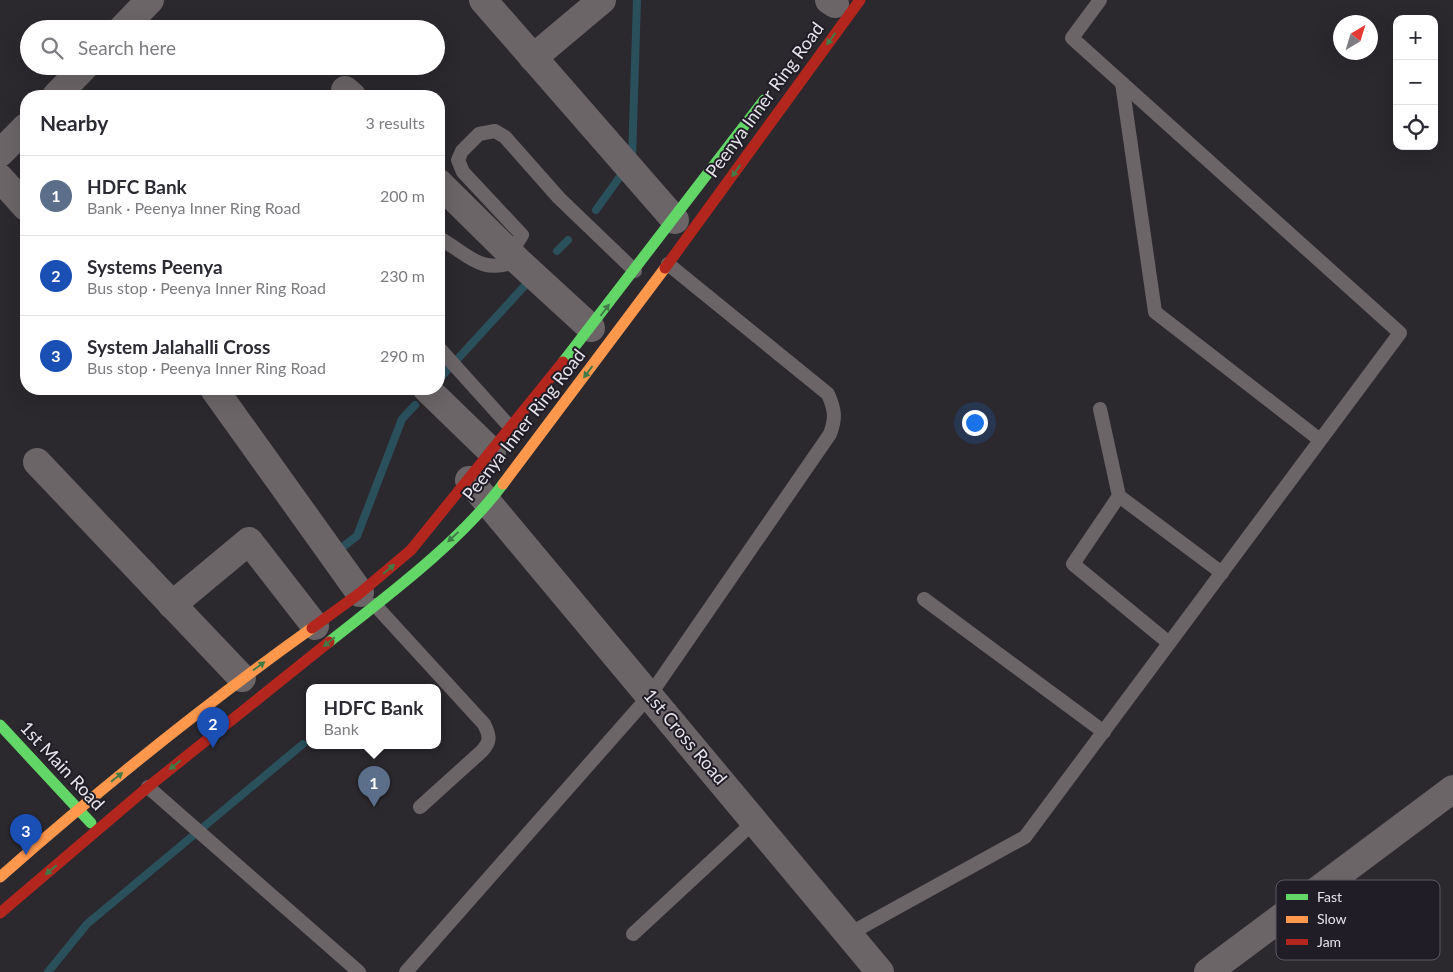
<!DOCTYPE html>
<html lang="en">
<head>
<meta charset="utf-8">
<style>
  :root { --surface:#fff; --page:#f2f2f3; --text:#2b2b33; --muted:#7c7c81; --line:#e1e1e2; --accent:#1a73e8 }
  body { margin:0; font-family:Lato,sans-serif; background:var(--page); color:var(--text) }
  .controls { position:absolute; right:15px; top:15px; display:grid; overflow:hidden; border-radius:10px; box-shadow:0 5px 20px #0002 }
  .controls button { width:45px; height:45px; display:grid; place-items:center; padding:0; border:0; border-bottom:1px solid var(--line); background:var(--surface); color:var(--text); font:25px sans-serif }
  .compass { position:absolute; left:1333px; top:15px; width:45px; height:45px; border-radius:50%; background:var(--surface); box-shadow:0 5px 20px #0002; rotate:38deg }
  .you { position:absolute; left:974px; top:422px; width:18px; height:18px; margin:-12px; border:4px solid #fff; border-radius:50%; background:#1a73e8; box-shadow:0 0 0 8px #1a73e833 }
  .badge { display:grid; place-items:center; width:32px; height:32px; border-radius:50%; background:var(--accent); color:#fff; font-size:16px; font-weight:700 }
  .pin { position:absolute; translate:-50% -41px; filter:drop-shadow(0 1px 2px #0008) }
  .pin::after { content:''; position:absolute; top:26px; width:18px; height:15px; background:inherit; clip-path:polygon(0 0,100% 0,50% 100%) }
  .popup { position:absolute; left:306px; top:684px; width:135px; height:65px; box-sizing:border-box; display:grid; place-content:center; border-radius:10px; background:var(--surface); filter:drop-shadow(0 1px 4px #0005); font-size:16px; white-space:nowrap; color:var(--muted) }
  .popup b { font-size:19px; color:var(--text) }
  .popup::after { content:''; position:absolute; left:50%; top:100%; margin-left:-10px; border:10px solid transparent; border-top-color:var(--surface) }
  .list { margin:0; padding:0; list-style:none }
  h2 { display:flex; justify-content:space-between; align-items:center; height:65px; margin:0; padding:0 20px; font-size:21px }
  h2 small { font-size:16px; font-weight:400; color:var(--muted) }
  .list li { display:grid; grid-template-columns:32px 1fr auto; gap:15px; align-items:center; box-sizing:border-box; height:80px; padding:0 20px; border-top:1px solid var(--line) }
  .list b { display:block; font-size:19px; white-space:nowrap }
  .list p { margin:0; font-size:16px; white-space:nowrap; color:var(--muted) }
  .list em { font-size:16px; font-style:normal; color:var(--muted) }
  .icon { flex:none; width:28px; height:28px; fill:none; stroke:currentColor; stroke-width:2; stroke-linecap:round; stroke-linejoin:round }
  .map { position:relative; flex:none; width:1453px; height:972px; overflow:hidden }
  .search { position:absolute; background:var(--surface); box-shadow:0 5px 20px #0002; left:20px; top:20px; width:425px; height:55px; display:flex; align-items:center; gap:12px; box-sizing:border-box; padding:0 18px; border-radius:28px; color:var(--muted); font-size:19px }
  .panel { position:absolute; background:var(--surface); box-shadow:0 5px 20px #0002; left:20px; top:90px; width:425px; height:305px; border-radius:20px }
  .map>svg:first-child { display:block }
</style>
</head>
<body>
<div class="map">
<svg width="1453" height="972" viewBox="0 0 1453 972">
  <rect width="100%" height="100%" fill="#2b282e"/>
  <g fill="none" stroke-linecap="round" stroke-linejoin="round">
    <!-- stream -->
    <g stroke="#2a505c" stroke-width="8">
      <polyline points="632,159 637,0"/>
      <polyline points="596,210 624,171"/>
      <polyline points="557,251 568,240"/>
      <polyline points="442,376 530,280"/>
      <polyline points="344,546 357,536 402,419 415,405"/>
      <polyline points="48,972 87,924 303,744"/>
    </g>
    <!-- lane -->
    <g stroke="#6b6567" stroke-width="14">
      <polyline points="1122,83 1155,312 1320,440"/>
      <path d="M439 238C470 255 479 275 518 261"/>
      <polyline points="510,254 522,235 463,172 458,160 462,151 479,134 495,131 505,137 559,198 635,271"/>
      <polyline points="439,348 511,428"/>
      <polyline points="1100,409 1119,496 1073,564 1169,643"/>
      <polyline points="1119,496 1222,573"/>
      <polyline points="924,599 1104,732"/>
      <path d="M375 605 484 724C490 736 491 741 482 751L420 807"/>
      <polyline points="148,787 359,972"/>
      <polyline points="633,934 755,821"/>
      <polyline points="849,934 1025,837 1400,333 1072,38 1100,0"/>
      <path d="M406 972 650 695 830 434C836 418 835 410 828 394L668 264"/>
    </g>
    <!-- street -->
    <g stroke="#6b6567" stroke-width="28">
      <polyline points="483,0 675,220"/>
      <polyline points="829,0 835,4"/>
      <polyline points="122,29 150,0"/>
      <polyline points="533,58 602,0"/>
      <polyline points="345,90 352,96"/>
      <polyline points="56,96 85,66"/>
      <polyline points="0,153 26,127"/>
      <polyline points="0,178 26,207"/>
      <polyline points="439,183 518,261 591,328"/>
      <polyline points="214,389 360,593"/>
      <polyline points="427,389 492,452"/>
      <polyline points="37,462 242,678"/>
      <polyline points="469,480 880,972"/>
      <polyline points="172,605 249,541 315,626"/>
      <polyline points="1208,972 1453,789"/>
    </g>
    <!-- fast -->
    <g stroke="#63d668" stroke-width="11">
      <polyline points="563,362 764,100"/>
      <path d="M329 642C387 596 459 543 503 484"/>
      <polyline points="0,725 91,823"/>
    </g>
    <!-- slow -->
    <g stroke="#ff974d" stroke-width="11">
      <polyline points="503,484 665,268"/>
      <path d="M0 877C100 789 204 705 312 628"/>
    </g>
    <!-- jam -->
    <g stroke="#b3261e" stroke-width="11">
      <polyline points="665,268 860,0"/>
      <polyline points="312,628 360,593 411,550 563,362"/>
      <polyline points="0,913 148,787 329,642"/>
    </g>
  </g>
  <!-- one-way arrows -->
  <defs><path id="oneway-solid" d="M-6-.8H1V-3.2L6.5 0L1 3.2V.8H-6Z" transform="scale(1.25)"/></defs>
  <g fill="#427a47">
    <use href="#oneway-solid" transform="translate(831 39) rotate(126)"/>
    <use href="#oneway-solid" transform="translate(736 171) rotate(126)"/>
    <use href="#oneway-solid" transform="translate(605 310) rotate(-53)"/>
    <use href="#oneway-solid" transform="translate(588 372) rotate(127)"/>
    <use href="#oneway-solid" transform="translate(453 537) rotate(137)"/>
    <use href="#oneway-solid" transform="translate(389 569) rotate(-40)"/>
    <use href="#oneway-solid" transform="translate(329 642) rotate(141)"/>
    <use href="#oneway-solid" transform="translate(259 666) rotate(-36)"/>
    <use href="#oneway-solid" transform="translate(175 765) rotate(141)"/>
    <use href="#oneway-solid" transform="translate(117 777) rotate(-38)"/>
    <use href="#oneway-solid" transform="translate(51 870) rotate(140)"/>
  </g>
  <g text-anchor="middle" stroke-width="4" stroke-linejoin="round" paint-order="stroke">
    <!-- street labels -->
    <g font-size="18" fill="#e6e4ea" stroke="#211d26">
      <text transform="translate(765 100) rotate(-54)" y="6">Peenya Inner Ring Road</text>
      <text transform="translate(524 425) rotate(-52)" y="6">Peenya Inner Ring Road</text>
      <text transform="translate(685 737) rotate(50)" y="6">1st Cross Road</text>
      <text transform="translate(62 766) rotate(47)" y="6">1st Main Road</text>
    </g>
  </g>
  <!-- legend -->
  <rect x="1276" y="880" width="164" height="80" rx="8" fill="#211d26" stroke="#5c5961" stroke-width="1"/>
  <rect x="1286" y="894" width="22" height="6" fill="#63d668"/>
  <rect x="1286" y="916" width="22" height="7" fill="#ff974d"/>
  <rect x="1286" y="939" width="22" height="6" fill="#b3261e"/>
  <g font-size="14" fill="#e6e4ea">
    <text x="1317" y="902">Fast</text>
    <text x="1317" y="924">Slow</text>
    <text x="1317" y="947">Jam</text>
  </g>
</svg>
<div class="controls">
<button>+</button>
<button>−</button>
<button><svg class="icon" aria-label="locate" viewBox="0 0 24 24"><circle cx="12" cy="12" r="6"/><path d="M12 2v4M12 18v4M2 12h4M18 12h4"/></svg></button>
</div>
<svg class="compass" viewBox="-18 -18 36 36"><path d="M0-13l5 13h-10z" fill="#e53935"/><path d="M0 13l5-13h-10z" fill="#7c7c81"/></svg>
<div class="you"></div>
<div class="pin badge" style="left:374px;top:807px;background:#5c6f8a">1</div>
<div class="popup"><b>HDFC Bank</b>Bank</div>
<div class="pin badge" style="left:213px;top:748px;background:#1a4fb4">2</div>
<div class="pin badge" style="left:26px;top:855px;background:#1a4fb4">3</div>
<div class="search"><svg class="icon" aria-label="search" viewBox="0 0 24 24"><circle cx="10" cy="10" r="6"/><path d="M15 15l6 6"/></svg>Search here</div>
<section class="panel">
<h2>Nearby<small>3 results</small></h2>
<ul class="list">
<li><span class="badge" style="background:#5c6f8a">1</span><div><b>HDFC Bank</b><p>Bank · Peenya Inner Ring Road</p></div><em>200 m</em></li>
<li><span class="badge" style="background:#1a4fb4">2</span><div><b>Systems Peenya</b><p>Bus stop · Peenya Inner Ring Road</p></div><em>230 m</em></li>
<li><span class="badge" style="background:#1a4fb4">3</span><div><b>System Jalahalli Cross</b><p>Bus stop · Peenya Inner Ring Road</p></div><em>290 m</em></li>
</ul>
</section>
</div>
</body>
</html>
